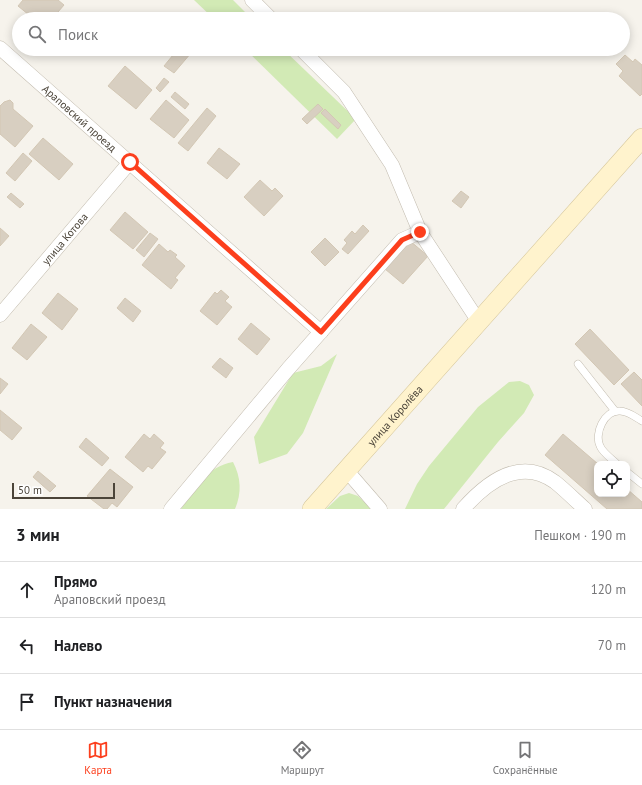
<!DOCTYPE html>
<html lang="ru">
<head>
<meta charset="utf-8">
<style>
  :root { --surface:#fff; --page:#f6f6f6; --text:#202124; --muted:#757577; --line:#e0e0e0; --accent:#fc3f1d }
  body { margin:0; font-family:"PT Sans",sans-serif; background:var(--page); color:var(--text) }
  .controls { position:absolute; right:12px; bottom:12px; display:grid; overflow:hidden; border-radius:8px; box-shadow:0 2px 10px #0003 }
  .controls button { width:36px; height:36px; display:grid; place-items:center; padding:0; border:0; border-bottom:1px solid var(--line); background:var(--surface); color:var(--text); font:20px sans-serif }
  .scale { position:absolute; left:12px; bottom:10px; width:103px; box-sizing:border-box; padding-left:4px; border:2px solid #4b4439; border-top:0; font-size:11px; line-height:14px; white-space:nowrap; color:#4b4439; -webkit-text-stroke:3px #fff; paint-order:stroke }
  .stop { position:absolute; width:12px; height:12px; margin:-9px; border:3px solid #fc3f1d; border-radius:50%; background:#fff }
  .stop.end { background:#fc3f1d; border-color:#fff; box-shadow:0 1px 4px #0008 }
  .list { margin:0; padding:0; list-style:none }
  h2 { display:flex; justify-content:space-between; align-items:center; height:52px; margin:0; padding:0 16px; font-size:17px }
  h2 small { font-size:13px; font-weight:400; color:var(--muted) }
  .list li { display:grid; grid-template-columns:26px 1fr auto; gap:12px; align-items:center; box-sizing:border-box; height:56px; padding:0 16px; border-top:1px solid var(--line) }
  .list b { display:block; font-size:15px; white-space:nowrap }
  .list p { margin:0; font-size:13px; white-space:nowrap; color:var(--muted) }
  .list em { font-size:13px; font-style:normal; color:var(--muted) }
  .icon { flex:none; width:22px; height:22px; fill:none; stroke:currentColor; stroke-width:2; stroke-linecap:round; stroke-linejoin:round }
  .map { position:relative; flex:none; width:642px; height:509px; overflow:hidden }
  .search { position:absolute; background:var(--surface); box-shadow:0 2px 10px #0003; left:12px; right:12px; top:12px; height:44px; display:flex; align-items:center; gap:10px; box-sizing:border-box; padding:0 14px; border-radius:22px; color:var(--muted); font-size:15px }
  .sheet { height:220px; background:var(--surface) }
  nav { display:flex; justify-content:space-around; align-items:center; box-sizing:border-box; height:56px; border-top:1px solid var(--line); background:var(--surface); font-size:11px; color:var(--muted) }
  nav a { display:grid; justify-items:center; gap:2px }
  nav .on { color:var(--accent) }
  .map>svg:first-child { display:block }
</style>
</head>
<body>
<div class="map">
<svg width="642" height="509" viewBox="0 0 642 509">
  <rect width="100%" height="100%" fill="#f6f3ec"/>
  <!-- green -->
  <g fill="#d2eab5">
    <polygon points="194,0 233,0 252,19 214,19"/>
    <polygon points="245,49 283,49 356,119 337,139"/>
    <polygon points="337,354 303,433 287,454 259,464 254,437 293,373 321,366"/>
    <polygon points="520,381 529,385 534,395 524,413 498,442 444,509 405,509 417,484 429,466 478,407 509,382"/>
    <path d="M233 462C241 477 242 493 235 509H181C195 490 207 466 233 462Z"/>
    <polygon points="349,493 358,496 372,509 326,509 340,496"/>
  </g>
  <!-- building -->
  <g fill="#d8cfc1" stroke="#d3c7b4">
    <polygon points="23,0 58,0 64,5 52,19 34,19 18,6"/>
    <polygon points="167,49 187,49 191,53 174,73 164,66 173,55"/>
    <polygon points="625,55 633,62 635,59 642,65 642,94 640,96 619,76 623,71 616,64"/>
    <polygon points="125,66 152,90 136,109 108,86"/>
    <polygon points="164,78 169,82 160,92 156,88"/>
    <polygon points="175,92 189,104 185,109 171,97"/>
    <polygon points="10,100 13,103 13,109 33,126 15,147 0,134 0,106 4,102"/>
    <polygon points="166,100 189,120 174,138 150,119"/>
    <polygon points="318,104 323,109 307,124 302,119"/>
    <polygon points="207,108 216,116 188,151 178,143"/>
    <polygon points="325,109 341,125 338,129 321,113"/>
    <polygon points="43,138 73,164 59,180 29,154"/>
    <polygon points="219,148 240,164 227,179 207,163"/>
    <polygon points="23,153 32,161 15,181 6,173"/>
    <polygon points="260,180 272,191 275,188 283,196 264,216 244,197"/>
    <polygon points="461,191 469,197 461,208 452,201"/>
    <polygon points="11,193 24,204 20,208 7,197"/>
    <polygon points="125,212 148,232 133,249 110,230"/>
    <polygon points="363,225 369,231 348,254 342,249 347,243 344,240 352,231 355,234"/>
    <polygon points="0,228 9,236 0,246"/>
    <polygon points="150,233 158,239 144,257 136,250"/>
    <polygon points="325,238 339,252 325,266 311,252"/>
    <polygon points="410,241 428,256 403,284 385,269"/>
    <polygon points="159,244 168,252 170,250 177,255 175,257 185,266 175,278 178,280 171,289 142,265"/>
    <polygon points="221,290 229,297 225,301 232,307 217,325 200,311 215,292 217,294"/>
    <polygon points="58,293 78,309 62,330 42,313"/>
    <polygon points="125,298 141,311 133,322 117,308"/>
    <polygon points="251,323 270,339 257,355 238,339"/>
    <polygon points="31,324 47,337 27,360 12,348"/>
    <polygon points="590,329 629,370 614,385 575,344"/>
    <polygon points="220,358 233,368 226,378 212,367"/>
    <polygon points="634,372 642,380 642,406 621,384"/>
    <polygon points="0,378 8,384 0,394"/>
    <polygon points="0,410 22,428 12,440 0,430"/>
    <polygon points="144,434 150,439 154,434 164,443 160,448 166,452 152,469 148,466 143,472 125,457"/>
    <polygon points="563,434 598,464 597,494 627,494 627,489 642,502 642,509 607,509 545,455"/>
    <polygon points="86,438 109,458 102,466 79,447"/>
    <polygon points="110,469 133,487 117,507 112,503 107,509 104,509 87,496"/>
    <polygon points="38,471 56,486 50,492 33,477"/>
  </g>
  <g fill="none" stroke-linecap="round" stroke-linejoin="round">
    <defs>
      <g id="lane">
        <polyline points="578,364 615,411"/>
        <path d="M617 464C612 459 603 453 600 446 594 434 604 410 620 411 628 411 635 417 642 421"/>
        <polyline points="627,472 642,484"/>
      </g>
      <g id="street">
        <polyline points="252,0 271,19"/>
        <path id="s1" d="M0 48 321 332"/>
        <polyline points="301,49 344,92 392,165 420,232 479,322"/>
        <path id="s2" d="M0 315 130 162"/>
        <polyline points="347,471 380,509"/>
        <polyline points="171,509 288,369 402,240 420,232"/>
        <path d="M463 509C486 483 520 456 555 482 565 490 575 500 585 509"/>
      </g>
      <g id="secondary">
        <path id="s3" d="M312 509 642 138"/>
      </g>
    </defs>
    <!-- lane casing -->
    <use href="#lane" stroke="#c2bbae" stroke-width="8"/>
    <!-- street casing -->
    <use href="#street" stroke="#c2bbae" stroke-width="15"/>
    <!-- secondary casing -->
    <use href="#secondary" stroke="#d6c79b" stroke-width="20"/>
    <!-- lane -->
    <use href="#lane" stroke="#fff" stroke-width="7"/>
    <!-- street -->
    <use href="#street" stroke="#fff" stroke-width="14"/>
    <!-- secondary -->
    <use href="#secondary" stroke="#fff3cd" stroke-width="19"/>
  </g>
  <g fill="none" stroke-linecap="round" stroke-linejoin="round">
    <!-- route -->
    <polyline stroke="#fc3f1d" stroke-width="5" points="130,162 321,332 402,240 420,232"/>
  </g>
  <g text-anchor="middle" stroke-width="3" stroke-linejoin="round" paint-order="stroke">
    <!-- street labels -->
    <g font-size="11" fill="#4b4439" stroke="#fff">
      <text dy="4" stroke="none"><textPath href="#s1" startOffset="106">Араповский проезд</textPath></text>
      <text dy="4" stroke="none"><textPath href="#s2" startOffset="100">улица Котова</textPath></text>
      <text dy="4" stroke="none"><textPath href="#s3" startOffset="125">улица Королёва</textPath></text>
    </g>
  </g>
</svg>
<div class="controls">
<button><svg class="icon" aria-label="locate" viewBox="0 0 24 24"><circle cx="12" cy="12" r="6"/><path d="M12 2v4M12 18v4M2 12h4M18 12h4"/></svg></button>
</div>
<div class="scale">50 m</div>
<div class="stop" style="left:130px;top:162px"></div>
<div class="stop end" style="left:420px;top:232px"></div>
<div class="search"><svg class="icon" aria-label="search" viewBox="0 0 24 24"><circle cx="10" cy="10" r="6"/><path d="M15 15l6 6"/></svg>Поиск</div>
</div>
<section class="sheet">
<h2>3 мин<small>Пешком · 190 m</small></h2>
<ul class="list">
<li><svg class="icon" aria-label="ahead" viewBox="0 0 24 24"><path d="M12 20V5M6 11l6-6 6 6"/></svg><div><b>Прямо</b><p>Араповский проезд</p></div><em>120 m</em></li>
<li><svg class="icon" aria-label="left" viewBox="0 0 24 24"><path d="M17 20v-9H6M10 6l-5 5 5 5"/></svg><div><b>Налево</b></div><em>70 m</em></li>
<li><svg class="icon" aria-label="arrive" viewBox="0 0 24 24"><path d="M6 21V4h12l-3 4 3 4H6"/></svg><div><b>Пункт назначения</b></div></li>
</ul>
</section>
<nav>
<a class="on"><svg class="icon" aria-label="map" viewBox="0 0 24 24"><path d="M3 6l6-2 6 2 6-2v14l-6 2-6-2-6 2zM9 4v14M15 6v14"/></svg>Карта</a>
<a><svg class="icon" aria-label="directions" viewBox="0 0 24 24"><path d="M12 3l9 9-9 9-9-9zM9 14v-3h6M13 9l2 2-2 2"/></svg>Маршрут</a>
<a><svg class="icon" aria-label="saved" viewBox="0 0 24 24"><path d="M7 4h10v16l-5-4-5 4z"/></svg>Сохранённые</a>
</nav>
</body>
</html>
